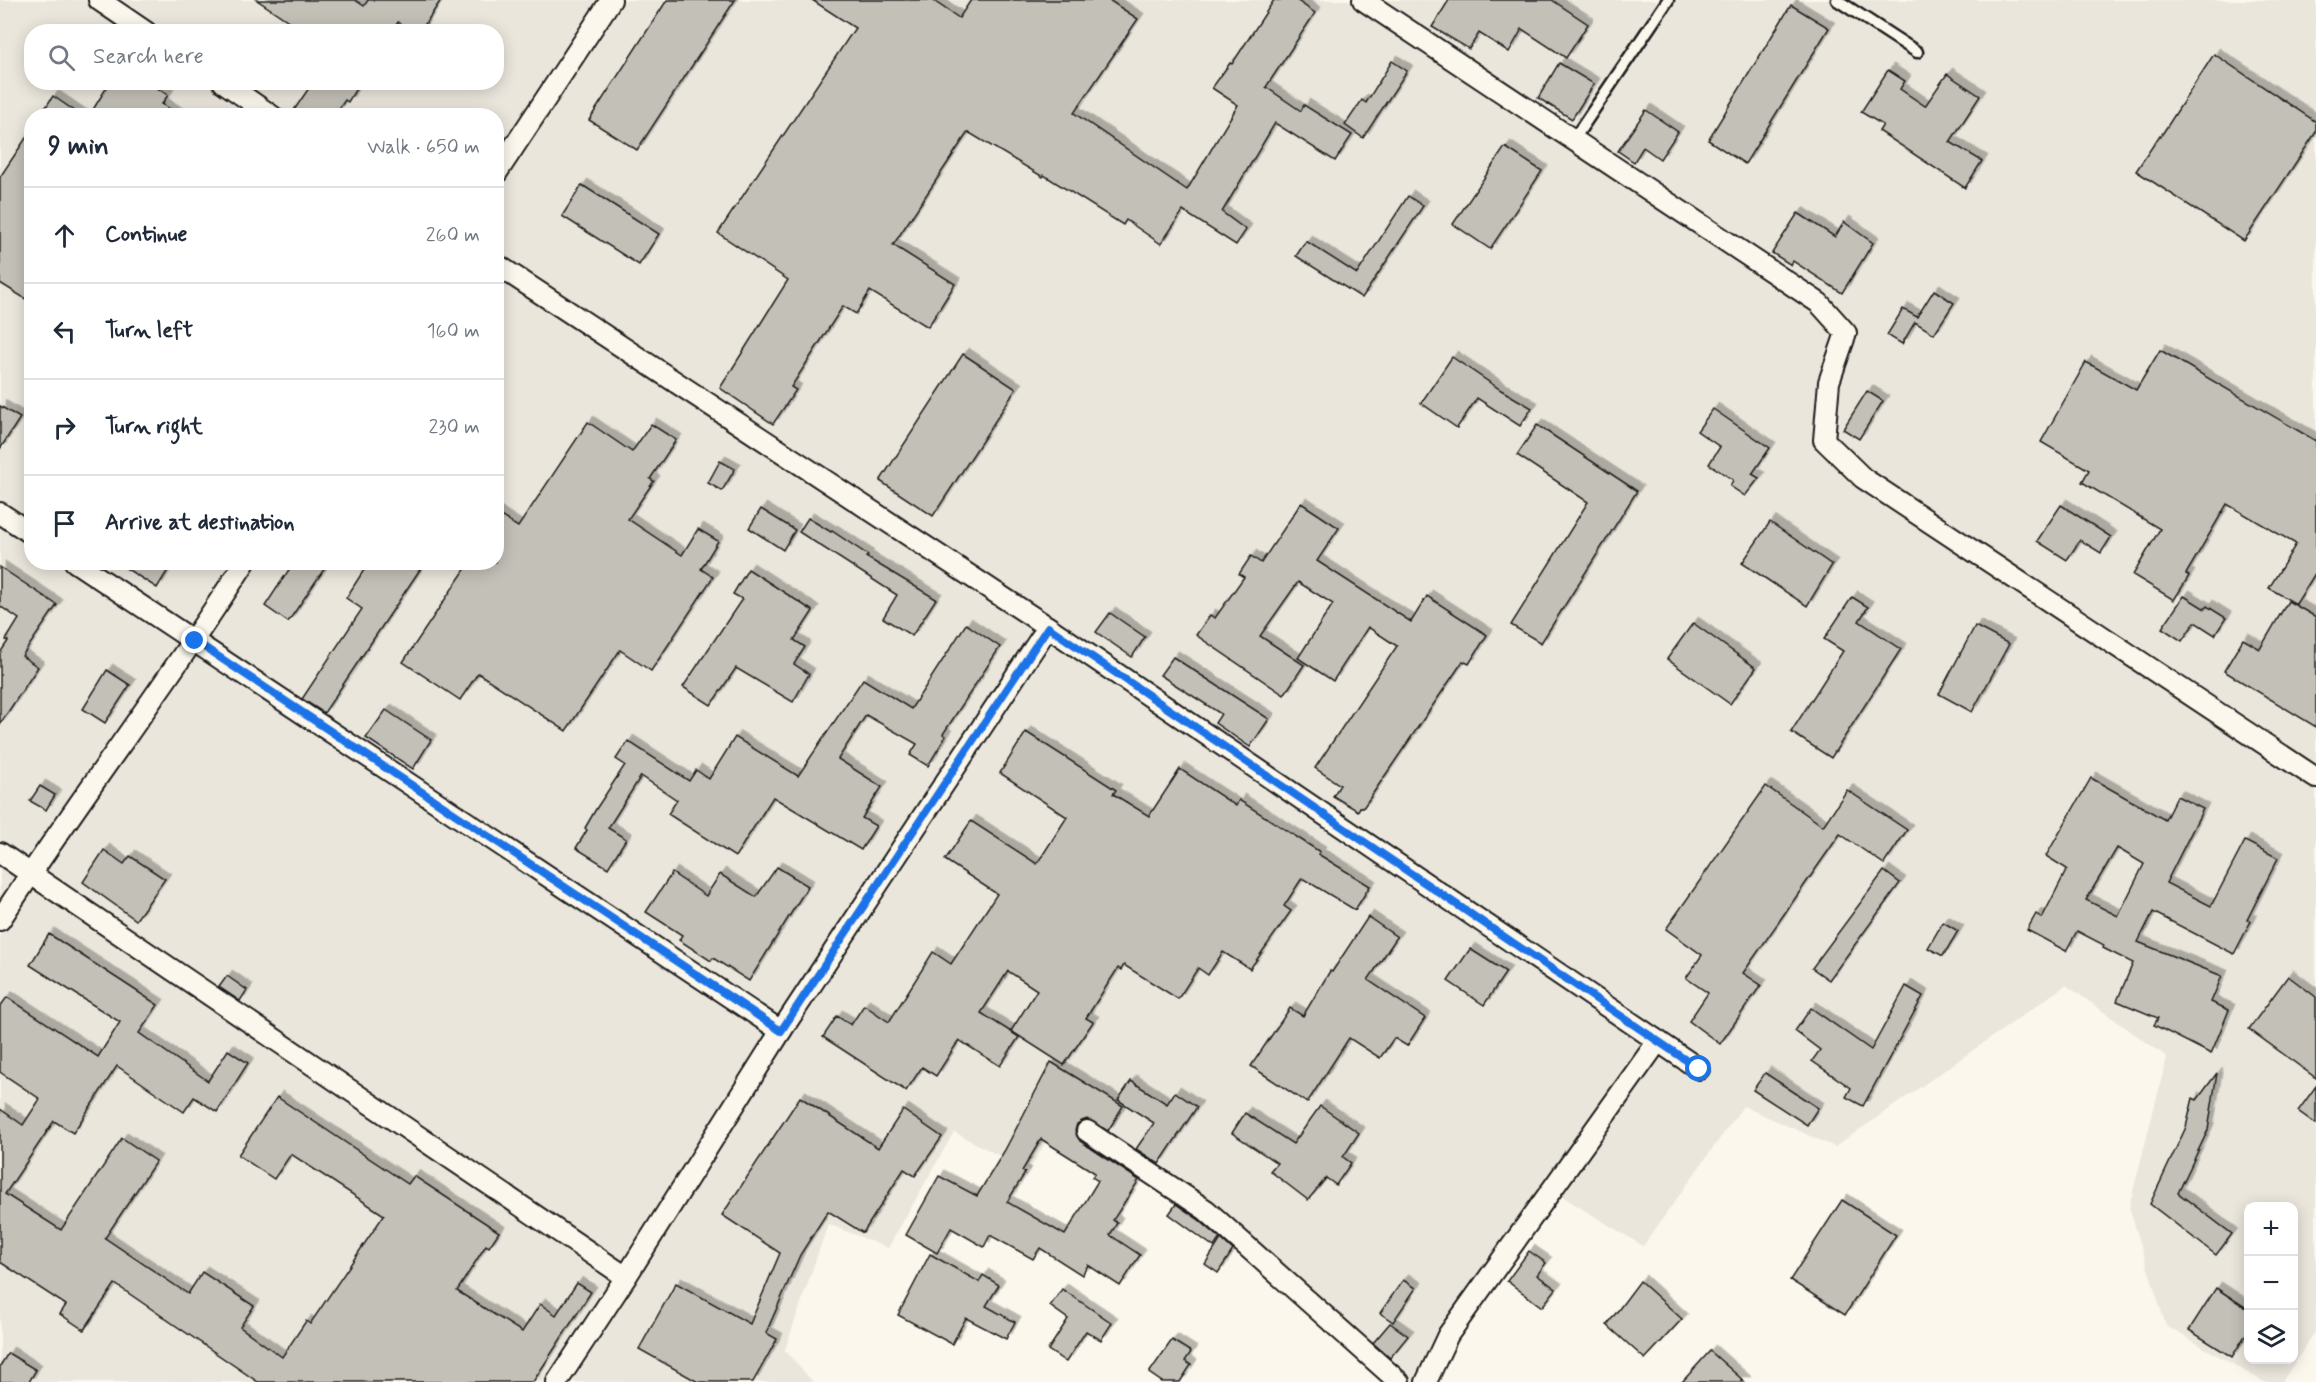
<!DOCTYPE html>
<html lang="en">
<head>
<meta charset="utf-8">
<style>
  :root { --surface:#fff; --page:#f6f6f7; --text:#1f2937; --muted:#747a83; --line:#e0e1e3 }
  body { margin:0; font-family:Mynerve,sans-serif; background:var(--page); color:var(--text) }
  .controls { position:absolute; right:18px; bottom:18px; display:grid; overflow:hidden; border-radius:12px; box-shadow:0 3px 15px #0003 }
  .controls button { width:54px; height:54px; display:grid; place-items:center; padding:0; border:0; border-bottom:2px solid var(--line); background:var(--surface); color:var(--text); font:30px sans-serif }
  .stop { position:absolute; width:18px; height:18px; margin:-14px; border:4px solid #1a73e8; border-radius:50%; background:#fff }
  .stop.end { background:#1a73e8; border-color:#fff; box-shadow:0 2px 6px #0008 }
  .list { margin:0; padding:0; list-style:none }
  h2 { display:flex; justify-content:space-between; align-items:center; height:78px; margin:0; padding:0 24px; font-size:26px }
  h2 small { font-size:20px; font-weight:400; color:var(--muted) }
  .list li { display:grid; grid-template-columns:39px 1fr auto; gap:18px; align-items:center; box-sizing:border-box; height:96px; padding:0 24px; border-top:2px solid var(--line) }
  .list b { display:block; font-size:22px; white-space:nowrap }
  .list em { font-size:20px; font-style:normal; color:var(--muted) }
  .icon { flex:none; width:33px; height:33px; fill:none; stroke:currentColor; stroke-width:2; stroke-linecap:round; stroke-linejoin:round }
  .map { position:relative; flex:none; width:2316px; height:1382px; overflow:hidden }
  .search { position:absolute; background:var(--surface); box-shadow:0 3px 15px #0003; left:24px; top:24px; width:480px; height:66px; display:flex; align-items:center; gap:15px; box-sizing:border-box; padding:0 21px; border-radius:24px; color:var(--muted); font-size:22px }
  .panel { position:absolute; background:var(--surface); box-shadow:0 3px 15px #0003; left:24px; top:108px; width:480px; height:462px; border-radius:24px }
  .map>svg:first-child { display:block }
</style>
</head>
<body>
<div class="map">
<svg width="2316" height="1382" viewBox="0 0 2316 1382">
  <defs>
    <filter id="shadow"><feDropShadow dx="5.5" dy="-5.5" stdDeviation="0" flood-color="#0004"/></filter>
  </defs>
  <rect width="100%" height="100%" fill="#fbf7ec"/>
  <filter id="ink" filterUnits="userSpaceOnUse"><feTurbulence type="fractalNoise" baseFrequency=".0167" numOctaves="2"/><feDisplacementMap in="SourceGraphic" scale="12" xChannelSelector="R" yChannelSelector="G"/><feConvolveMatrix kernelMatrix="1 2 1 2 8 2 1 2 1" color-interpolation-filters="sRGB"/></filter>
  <g filter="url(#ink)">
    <!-- built -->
    <path fill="#eae6dc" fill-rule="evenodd" d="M0 0H2316V1330L2282 1382H2264L2166 1326 2129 1207 2167 1057 2066 985 1835 1147 1743 1106 1643 1246 1555 1192 1415 1382H1387L1243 1235 1059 1119 1029 1171 954 1132 888 1248 828 1224 785 1350 813 1382H0ZM32 32H496V82H32ZM32 116H496V562H32ZM2248 1206H2294V1360H2248Z"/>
    <!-- building -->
    <g fill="#c3c0b8" stroke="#1c1c1c" stroke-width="1.5" fill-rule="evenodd" filter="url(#shadow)">
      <polygon points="257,0 355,0 364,6 368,0 441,0 420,32 412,32 398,22 392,32 305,32"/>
      <polygon points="667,0 735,0 637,150 589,120"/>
      <polygon points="812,0 932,0 959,18 971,0 1109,0 1138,19 1074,113 1187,190 1238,105 1212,88 1230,63 1232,64 1274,0 1296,0 1315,13 1266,87 1301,111 1304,105 1352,135 1335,161 1275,123 1222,212 1246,230 1236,245 1183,211 1161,244 1126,220 1123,225 1044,175 1043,177 968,132 893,245 955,284 928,327 870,291 856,314 843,306 791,387 796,390 773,424 720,388 788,280 718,233 855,28"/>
      <polygon points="1449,0 1552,0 1588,24 1566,58 1522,29 1509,52 1479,33 1469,49 1432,27"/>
      <polygon points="1791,5 1829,28 1745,164 1708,140"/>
      <polygon points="2214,54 2316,122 2316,132 2244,241 2136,171 2160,135 2161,136"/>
      <polygon points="1392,61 1407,71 1363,138 1345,125 1362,100 1366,103"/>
      <polygon points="1559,63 1594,84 1572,119 1538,98"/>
      <polygon points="1888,70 1905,81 1900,89 1925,106 1947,74 1980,96 1950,142 1982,161 1965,188 1879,131 1883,125 1861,112"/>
      <polygon points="110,82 148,82 168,95 162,104 181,116 89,116"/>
      <polygon points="313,82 360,82 348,102 345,100 334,116 290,116"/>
      <polygon points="53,96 82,116 40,116"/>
      <polygon points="1646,110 1678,132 1660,159 1643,147 1634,162 1618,151"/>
      <polygon points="32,129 32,303 0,283 0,177"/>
      <polygon points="1505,147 1542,171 1490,249 1453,224"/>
      <polygon points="582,185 659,234 639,265 562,216"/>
      <polygon points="1408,196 1423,206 1362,298 1296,256 1306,241 1357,274"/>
      <polygon points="1798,213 1835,237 1844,222 1873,243 1842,293 1793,261 1791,265 1772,253"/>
      <polygon points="1934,290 1954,303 1934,334 1915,322 1902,344 1887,335 1903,309 1917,317"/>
      <polygon points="2160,350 2316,441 2316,572 2296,604 2269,588 2296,544 2227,504 2186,574 2189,576 2174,600 2133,575 2160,529 2082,482 2089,470 2041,442 2086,362 2136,390"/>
      <polygon points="963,354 1016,389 933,516 880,481"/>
      <polygon points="1452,357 1501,390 1532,408 1520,426 1477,398 1457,428 1421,403"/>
      <polygon points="1867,391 1883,401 1859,439 1843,429"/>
      <polygon points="0,406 20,418 0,449"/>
      <polygon points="1713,409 1770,448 1752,474 1759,478 1745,496 1730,486 1733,480 1709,464 1720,447 1697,431"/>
      <polygon points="588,422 632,452 651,424 676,440 650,479 654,481 628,519 682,555 698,529 718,541 701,569 713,577 651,671 620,650 566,731 478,673 460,700 403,662 470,562 496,562 496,513 518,527"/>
      <polygon points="1537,425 1637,491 1541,643 1511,625 1588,502 1517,455"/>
      <polygon points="720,461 735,469 722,491 708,483"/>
      <polygon points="1301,503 1339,528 1317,561 1411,622 1427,596 1487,635 1469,664 1463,661 1363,808 1360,807 1358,811 1333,796 1340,785 1315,768 1397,646 1368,627 1333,681 1298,658 1333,604 1298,582 1260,636 1304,665 1284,695 1196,635 1210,615 1215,618 1244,577 1239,574 1251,556 1261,563"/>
      <polygon points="2061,505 2111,537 2101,553 2080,540 2067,560 2037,541"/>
      <polygon points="761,509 795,530 783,550 749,528"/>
      <polygon points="808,518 831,532 832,531 868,555 866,557 936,599 912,636 883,618 897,595 799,532"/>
      <polygon points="1770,522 1832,565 1807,606 1742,563"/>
      <polygon points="116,562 173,562 157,588"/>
      <polygon points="294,562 329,562 288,622 265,606"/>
      <polygon points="369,562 425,562 324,713 302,699 362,609 346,598"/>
      <polygon points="0,567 57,605 22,656 38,667 0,724 0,653 8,641 6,640 19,619 0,606"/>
      <polygon points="748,569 813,611 794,640 805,647 794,664 809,674 793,702 736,668 711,705 683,687 742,599 733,594"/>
      <polygon points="2184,596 2205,609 2207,606 2226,618 2215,635 2195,622 2182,641 2162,628"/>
      <polygon points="1852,597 1868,607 1859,621 1901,649 1831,758 1791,732 1843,651 1824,639"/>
      <polygon points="2288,601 2316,617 2316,727 2224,671 2243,639 2260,649"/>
      <polygon points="1110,613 1145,637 1132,657 1096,632"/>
      <polygon points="1693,623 1756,668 1730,704 1667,659"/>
      <polygon points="966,624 1000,647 943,734 946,736 928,766 910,755 917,744 866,715 838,759 882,787 862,818 876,826 861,850 773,797 735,857 668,814 677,800 641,776 608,828 626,839 608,868 576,848 587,830 585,828 596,809 625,765 616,759 628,741 689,781 696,770 709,779 735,737 798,776 863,679 911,709"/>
      <polygon points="1975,626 2009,644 1972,712 1939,694"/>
      <polygon points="1173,657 1269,719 1250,747 1215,723 1221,714 1160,675"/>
      <polygon points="107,670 130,685 105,723 83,709"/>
      <polygon points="386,710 431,740 413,769 366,738"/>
      <polygon points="1026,732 1116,790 1113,794 1149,816 1180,769 1236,806 1239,800 1320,852 1318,854 1370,886 1355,910 1302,878 1284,906 1291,911 1250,969 1223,952 1208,975 1198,968 1178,999 1124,965 1121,970 1118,968 1086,1018 1093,1022 1064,1065 1011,1031 1037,990 1008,971 981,1013 1019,1037 1000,1066 959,1040 936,1076 922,1067 906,1091 823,1037 837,1016 851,1025 864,1005 889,1022 933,952 951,964 997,894 945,860 971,821 1037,864 1067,817 1000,773"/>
      <path d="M2091 778 2165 820 2177 796 2203 809 2166 883 2211 906 2245 841 2278 858 2247 920 2251 921 2234 954 2153 912 2138 942 2222 976 2211 1002 2229 1010 2211 1054 2154 1025 2158 1018 2117 1001 2133 963 2103 948 2104 945 2077 931 2066 951 2027 930 2036 914 2042 918 2067 869 2046 856ZM2117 848 2144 864 2118 916 2086 900Z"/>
      <polygon points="40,786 55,795 46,810 30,801"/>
      <polygon points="1766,786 1823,826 1847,790 1907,830 1884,864 1840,834 1743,973 1761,985 1720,1044 1689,1021 1708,993 1686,978 1702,955 1666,929"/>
      <polygon points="104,850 124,864 130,856 165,879 136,920 83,882"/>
      <polygon points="777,867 808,886 749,981 713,958 711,961 679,940 682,935 646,912 672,873 706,896 720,874 756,897"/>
      <polygon points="1884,871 1900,883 1829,980 1812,968"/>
      <polygon points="1368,917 1397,937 1368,980 1425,1018 1407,1046 1394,1038 1380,1058 1349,1038 1307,1103 1251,1066 1290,1008 1303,1016 1330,971 1332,972"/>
      <polygon points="1943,922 1958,931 1943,956 1928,948"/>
      <polygon points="49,934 158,1005 139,1033 208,1081 228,1050 248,1063 217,1112 194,1097 184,1112 117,1066 73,1133 54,1121 5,1194 61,1230 122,1138 156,1161 105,1238 188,1294 202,1272 254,1306 240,1327 282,1357 306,1321 310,1324 384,1215 291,1154 274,1179 238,1155 277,1097 408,1184 414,1176 499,1232 489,1247 486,1245 457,1291 522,1332 540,1304 556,1315 577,1283 591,1292 533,1382 258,1382 115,1284 84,1330 60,1314 66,1305 0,1262 0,1109 23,1125 40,1099 0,1072 0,1007 7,997 98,1057 120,1022 30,965"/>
      <polygon points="1470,949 1506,972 1484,1005 1448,981"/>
      <polygon points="227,976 247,990 240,1001 219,987"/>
      <polygon points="2288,976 2316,997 2316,1078 2249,1029"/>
      <polygon points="1906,986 1923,996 1863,1106 1846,1097 1851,1088 1812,1061 1820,1050 1795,1031 1811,1008 1871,1050"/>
      <path d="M1051 1062 1123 1106 1108 1131 1087 1119 1077 1124 1075 1131 1080 1141 1139 1180 1113 1220 1117 1223 1110 1235 1140 1255 1120 1286 1088 1265 1082 1275 1040 1248 1033 1259 990 1235 984 1247 951 1228 937 1253 906 1235 939 1176 977 1196 1005 1150ZM1041 1139 1095 1173 1092 1177 1098 1181 1065 1235 1007 1202 1025 1173 1022 1171Z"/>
      <polygon points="1765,1073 1818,1108 1807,1125 1753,1090"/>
      <polygon points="2217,1073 2208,1130 2178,1193 2232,1234 2216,1255 2150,1204 2186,1127 2193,1098 2197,1100"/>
      <polygon points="1131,1081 1167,1104 1175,1092 1197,1107 1159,1164 1136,1149 1154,1123 1118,1100"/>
      <polygon points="2316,1086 2316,1124 2298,1111"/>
      <polygon points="800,1097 878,1148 903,1110 942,1137 915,1176 904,1169 863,1233 828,1211 800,1255 766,1333 777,1339 753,1382 698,1382 639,1349 676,1283 750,1324 780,1253 722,1215"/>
      <polygon points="1320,1106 1359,1133 1343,1157 1351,1163 1336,1185 1326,1178 1308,1200 1270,1171 1277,1163 1232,1133 1245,1113 1293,1144"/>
      <polygon points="1842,1200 1896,1235 1845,1315 1790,1280"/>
      <polygon points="1176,1204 1199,1220 1220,1238 1214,1247 1169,1214"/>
      <polygon points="1221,1239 1233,1250 1218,1273 1205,1264"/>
      <polygon points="1529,1251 1546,1263 1537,1275 1556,1289 1542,1307 1507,1281"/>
      <polygon points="930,1254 979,1282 983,1275 999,1285 986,1306 1015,1322 1006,1339 966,1318 952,1344 898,1315"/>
      <polygon points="1403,1280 1416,1288 1393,1322 1380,1313"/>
      <polygon points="1640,1281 1682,1319 1645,1359 1607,1325"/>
      <polygon points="2216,1288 2248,1309 2248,1331 2232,1357 2189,1330"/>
      <polygon points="1062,1289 1112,1323 1101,1340 1086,1331 1066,1362 1048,1350 1068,1319 1050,1306"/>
      <polygon points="1390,1323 1408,1336 1390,1358 1373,1343"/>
      <polygon points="1172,1340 1191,1352 1185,1361 1191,1365 1180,1382 1162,1382 1149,1373"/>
      <polygon points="1710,1351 1745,1382 1682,1382"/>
      <polygon points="8,1353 36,1370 29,1382 0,1382 0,1366"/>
    </g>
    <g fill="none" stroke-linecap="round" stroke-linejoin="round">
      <defs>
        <g id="service">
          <polyline points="1837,0 1917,52"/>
          <polyline points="1574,139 1668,0"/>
        </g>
        <g id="minor">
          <polyline points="99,0 146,32"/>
          <polyline points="1363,0 1819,303 1846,333 1829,382 1824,440 1863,478 2316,778"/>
          <polyline points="223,82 272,116"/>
          <polyline points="496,174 611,0"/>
          <polyline points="496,264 1048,627 1699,1069"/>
          <polyline points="0,513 32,534"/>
          <polyline points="75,562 781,1031"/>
          <polyline points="0,853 626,1277"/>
          <path d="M0 920C79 799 167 684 245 562"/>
          <polyline points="1087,1131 1206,1210 1399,1382"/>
          <polyline points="557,1382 626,1277 781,1031 1048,627"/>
          <polyline points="1426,1382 1448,1335 1658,1041"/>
        </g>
      </defs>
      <!-- service casing -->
      <use href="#service" stroke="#1c1c1c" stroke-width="15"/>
      <!-- minor casing -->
      <use href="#minor" stroke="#1c1c1c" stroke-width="24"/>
      <!-- service -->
      <use href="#service" stroke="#fbf7ec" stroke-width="10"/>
      <!-- minor -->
      <use href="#minor" stroke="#fbf7ec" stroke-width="20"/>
    </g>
  </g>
  <g fill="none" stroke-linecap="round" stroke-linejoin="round" filter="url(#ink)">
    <!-- route -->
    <polyline stroke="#1a73e8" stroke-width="8" points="195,641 781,1031 1048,627 1699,1069"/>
  </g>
</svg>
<div class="controls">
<button>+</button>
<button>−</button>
<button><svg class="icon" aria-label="layers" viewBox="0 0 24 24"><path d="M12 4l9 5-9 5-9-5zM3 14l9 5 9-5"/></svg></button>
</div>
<div class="stop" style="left:1699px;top:1069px"></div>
<div class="stop end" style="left:195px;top:641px"></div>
<div class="search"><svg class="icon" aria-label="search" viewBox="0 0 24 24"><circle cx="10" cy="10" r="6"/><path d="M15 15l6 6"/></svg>Search here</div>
<section class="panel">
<h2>9 min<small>Walk · 650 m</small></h2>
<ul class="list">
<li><svg class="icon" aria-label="ahead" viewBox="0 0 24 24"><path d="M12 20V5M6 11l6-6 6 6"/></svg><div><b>Continue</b></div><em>260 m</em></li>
<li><svg class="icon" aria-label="left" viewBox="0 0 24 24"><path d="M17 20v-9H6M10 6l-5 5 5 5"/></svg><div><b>Turn left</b></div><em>160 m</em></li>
<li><svg class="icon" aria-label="right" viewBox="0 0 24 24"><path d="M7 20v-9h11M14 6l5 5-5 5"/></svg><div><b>Turn right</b></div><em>230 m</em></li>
<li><svg class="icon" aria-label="arrive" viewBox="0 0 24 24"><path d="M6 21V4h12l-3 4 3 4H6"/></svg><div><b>Arrive at destination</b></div></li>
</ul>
</section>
</div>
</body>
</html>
